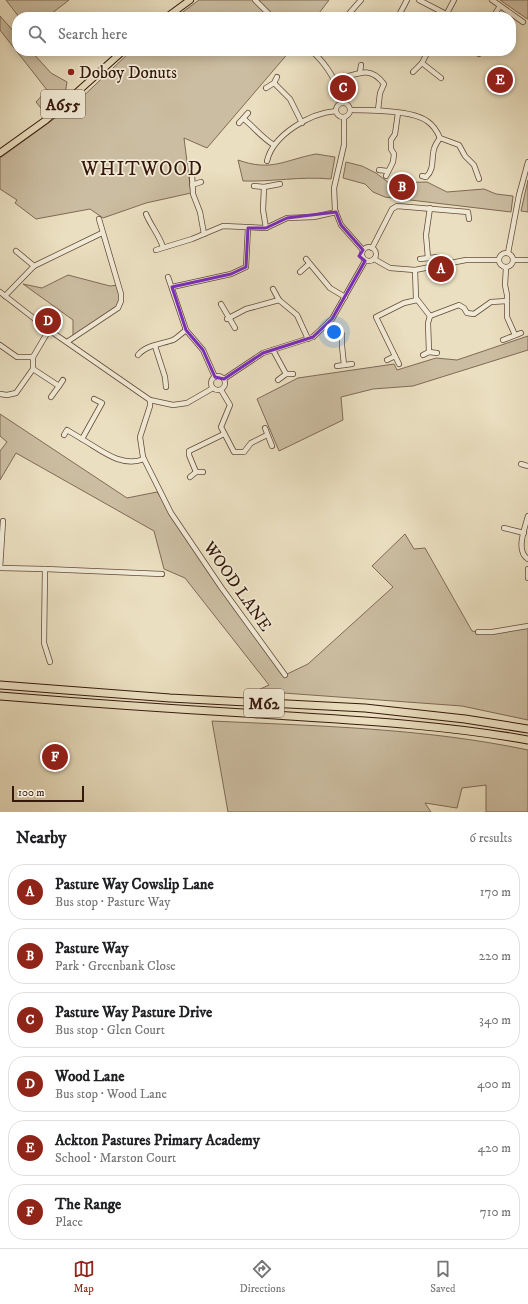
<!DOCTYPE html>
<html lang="en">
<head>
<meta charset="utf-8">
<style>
  :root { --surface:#fff; --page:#f6f6f6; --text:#202124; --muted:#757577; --line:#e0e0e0; --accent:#8f2418 }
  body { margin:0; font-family:"IM FELL DW Pica",serif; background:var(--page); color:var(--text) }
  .scale { position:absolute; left:12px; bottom:10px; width:72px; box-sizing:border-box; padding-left:4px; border:2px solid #36180b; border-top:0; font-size:11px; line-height:14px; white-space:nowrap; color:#36180b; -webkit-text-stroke:3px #f1ead6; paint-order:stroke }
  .you { position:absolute; left:334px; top:332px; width:14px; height:14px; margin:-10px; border:3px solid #fff; border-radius:50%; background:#1a73e8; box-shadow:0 0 0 6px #1a73e833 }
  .badge { display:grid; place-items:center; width:26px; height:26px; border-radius:50%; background:var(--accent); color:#fff; font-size:13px; font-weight:700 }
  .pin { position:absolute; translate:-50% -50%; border:2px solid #fff; box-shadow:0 1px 4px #0006 }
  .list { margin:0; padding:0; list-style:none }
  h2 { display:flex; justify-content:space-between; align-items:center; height:52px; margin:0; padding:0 16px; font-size:17px }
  h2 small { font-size:13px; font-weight:400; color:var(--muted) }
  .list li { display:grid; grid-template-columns:26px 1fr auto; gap:12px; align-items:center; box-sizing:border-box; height:56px; margin:0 8px 8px; padding:0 8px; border:1px solid var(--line); border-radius:16px }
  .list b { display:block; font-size:15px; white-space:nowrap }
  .list p { margin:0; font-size:13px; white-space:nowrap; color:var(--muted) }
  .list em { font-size:13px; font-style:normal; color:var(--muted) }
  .icon { flex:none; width:22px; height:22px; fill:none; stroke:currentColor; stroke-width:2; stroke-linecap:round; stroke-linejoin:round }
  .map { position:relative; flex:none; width:528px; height:812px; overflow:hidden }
  .search { position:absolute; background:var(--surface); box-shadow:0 2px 10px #0003; left:12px; right:12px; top:12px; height:44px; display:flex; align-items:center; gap:10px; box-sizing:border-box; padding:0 14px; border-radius:16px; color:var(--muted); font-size:15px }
  .sheet { height:436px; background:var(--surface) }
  nav { display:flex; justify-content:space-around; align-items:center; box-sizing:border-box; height:56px; border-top:1px solid var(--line); background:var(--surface); font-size:11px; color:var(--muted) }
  nav a { display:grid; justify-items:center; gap:2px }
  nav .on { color:var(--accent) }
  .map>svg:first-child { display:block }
</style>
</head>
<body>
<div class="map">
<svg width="528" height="812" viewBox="0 0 528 812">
  <rect width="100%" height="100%" fill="#eadfc0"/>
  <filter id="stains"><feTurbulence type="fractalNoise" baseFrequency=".005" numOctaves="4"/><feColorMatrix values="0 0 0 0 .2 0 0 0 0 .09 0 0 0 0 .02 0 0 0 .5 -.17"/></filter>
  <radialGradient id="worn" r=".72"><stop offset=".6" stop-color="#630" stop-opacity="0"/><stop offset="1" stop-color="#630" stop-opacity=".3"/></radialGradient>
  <!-- green -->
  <g fill="#cbbda1" stroke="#806a56">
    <polygon points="6,0 69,0 47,17 19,17"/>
    <polygon points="199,0 329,0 316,17 176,17"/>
    <polygon points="500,0 528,0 528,19 526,18"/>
    <polygon points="0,16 17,35 17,51 31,51 51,73 67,82 65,94 44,112 36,102 47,90 0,30"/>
    <polygon points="131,51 290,51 207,148 184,138 191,193 146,203 103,218 90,209 36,219 15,203 17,200 0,189 0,158 76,103"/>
    <path d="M316 154 335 157 331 179C301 176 272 182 243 181L238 160C272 172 284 160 316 154Z"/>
    <polygon points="346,162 362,166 376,173 389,183 427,182 447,192 484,189 496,194 513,196 511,212 385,197 373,192 365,184 343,178"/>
    <polygon points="528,180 528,212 521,211"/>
    <polygon points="68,275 110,286 118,285 120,305 73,336 73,320 23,284 42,288"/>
    <polygon points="528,336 528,350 413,386 373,389 341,397 343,420 279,451 257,399 298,378 394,364 397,370 436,358 457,360"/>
    <polygon points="0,414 127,498 157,492 285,675 308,664 393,587 372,566 405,534 414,549 425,548 472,631 478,632 528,626 528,720 462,706 256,691 269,685 185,578 164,569 154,531 16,453 0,480 0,451 7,442 0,436"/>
    <path d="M212 721C317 726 424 728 528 750V812H486V785L462 788 457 808 425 803 431 812H228Z"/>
  </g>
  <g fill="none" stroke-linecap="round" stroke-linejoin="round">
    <defs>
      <g id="minor">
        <polyline points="255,0 272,17"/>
        <polyline points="419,0 446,14"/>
        <polyline points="492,0 523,22"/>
        <polyline points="346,17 361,0"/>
        <polyline points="398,17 407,0"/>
        <polyline points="445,17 454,0"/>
        <polyline points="493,17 500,6"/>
        <path d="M312 51C327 65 338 83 342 103"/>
        <polyline points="473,51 479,54"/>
        <polyline points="422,63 428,51"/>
        <polyline points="360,72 361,65"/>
        <polyline points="413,72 422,63 441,78"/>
        <polyline points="274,83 290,99 302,123"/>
        <path d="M345 87 342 78C359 73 371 66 384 84L380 93 378 110"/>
        <polyline points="266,88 274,83 277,77"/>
        <circle cx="343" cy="110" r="7"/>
        <path d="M350 110C369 110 413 110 427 121 433 125 437 131 440 138L459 145 465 156 474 165 479 179"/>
        <polyline points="344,117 344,145 334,188 335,210 341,225 363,250"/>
        <path d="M244 119C255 128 262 138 274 145"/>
        <polyline points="239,123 248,113"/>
        <path d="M267 161C273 135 310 113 336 111"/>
        <polyline points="379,170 387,171"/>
        <polyline points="192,174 193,194 200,212 204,234"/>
        <polyline points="386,176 393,162 394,154 391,149 391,140 395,134 398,113"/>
        <path d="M422 176 426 177C435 169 431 159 434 149 435 145 438 141 440 138"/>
        <polyline points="192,185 201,182"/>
        <polyline points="254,186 264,187 280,184"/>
        <polyline points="264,187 263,210 266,228"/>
        <path d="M146 214C151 226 159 235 163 247"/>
        <circle cx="369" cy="254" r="7"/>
        <polyline points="372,248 392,209 397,206 468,212 469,219"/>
        <polyline points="156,250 192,239 223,226 266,228 287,218 314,217 336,212"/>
        <polyline points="16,251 34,266"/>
        <circle cx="506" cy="260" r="7"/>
        <polyline points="508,253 519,195 528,162"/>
        <polyline points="428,258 426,235 430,208"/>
        <polyline points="306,259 330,288 345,297"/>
        <polyline points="374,259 390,268 415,270 466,260 499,260"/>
        <polyline points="420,259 438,257"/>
        <polyline points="513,260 528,260"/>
        <polyline points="506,268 505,285 507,295 507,317 515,335"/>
        <polyline points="415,270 416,298 430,316"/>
        <polyline points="300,272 309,264"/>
        <polyline points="168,277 186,330 203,350 215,377"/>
        <polyline points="172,287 231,274 246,267 248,228"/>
        <polyline points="273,289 279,300"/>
        <polyline points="0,292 49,330 150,400 173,405 187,403 213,388"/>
        <polyline points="5,296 34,266 102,233"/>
        <polyline points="221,304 235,328"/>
        <polyline points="430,316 459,305 464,308 467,313 474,314 491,302 507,301"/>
        <polyline points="227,319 246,309 279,300 297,315 308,339"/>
        <polyline points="328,323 342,334 342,346 344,365"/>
        <polyline points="503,340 521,333"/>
        <polyline points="67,342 118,308 121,301 121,294 99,219"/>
        <polyline points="0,345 17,357 33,357"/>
        <polyline points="155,346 165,377 166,387"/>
        <polyline points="273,350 286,374"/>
        <polyline points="429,352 428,323 430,316"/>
        <path d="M138 355C146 345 162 344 173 340 177 338 182 333 186 330"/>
        <polyline points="423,355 429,352 437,353"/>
        <polyline points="395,356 399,364"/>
        <polyline points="387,360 395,356 376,317 404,303 417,300"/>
        <polyline points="337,366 352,364"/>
        <polyline points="33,369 59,386 51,397"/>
        <circle cx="218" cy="383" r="7"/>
        <polyline points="224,379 263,353 313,337 332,319 365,261"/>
        <polyline points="278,380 286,374 293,374"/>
        <polyline points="59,386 63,380"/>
        <polyline points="221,390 230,405 221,427 234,452 244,452 251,443 267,435"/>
        <polyline points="0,394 7,395 16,393 33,369 33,357 49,330"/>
        <polyline points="150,400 150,406 140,437 143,457 171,513 221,587 285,675"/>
        <polyline points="265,428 272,446"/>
        <polyline points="64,435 67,430 82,439 102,403 94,399"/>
        <path d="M82 439C101 450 121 468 144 459"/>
        <polyline points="521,464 528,466"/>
        <polyline points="196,472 189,455 189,451 224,434"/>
        <polyline points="190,477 196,472 203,472"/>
        <path d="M528 516C525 528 515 551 528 559"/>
        <polyline points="504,528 524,533"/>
        <polyline points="0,568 3,521"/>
        <polyline points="1,568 45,569 44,643 50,662"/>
        <polyline points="45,569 162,574"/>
        <polyline points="528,569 528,578"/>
        <polyline points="478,632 492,632 528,626"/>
      </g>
      <g id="major">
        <polyline points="167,17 190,0"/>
        <polyline points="0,153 46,120 123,51"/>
      </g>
      <g id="highway">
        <polyline points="0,685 170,698 365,708 465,719 528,729"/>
        <path d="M0 696C87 703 173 709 260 714 350 720 439 724 528 740"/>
      </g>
    </defs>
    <!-- minor casing -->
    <use href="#minor" stroke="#634a38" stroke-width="6"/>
    <!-- major casing -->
    <use href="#major" stroke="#36180b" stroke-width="8"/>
    <!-- highway casing -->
    <use href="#highway" stroke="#36180b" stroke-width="9"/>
    <!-- minor -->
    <use href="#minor" stroke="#f1ead6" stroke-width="4.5"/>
    <!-- major -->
    <use href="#major" stroke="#eadfc0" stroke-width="6"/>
    <!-- highway -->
    <use href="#highway" stroke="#eadfc0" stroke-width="7"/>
  </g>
  <!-- marked area -->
  <path fill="none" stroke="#7b2cbf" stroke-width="3" stroke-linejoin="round" d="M336 212 341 225 363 250 359 256 365 261 332 319 313 337 263 353 224 379 215 377 203 350 186 330 172 287 231 274 246 267 248 228H266L287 218Z"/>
  <!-- markers -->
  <circle fill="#8f2418" stroke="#f1ead6" stroke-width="1.5" cx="71" cy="72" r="4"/>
  <g text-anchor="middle" stroke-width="3.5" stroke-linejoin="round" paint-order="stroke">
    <!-- shield labels -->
    <g fill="#f1ead6" stroke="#6e5748" stroke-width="1">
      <rect x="41" y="90" width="44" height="28" rx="3"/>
      <rect x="244" y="689" width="40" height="28" rx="3"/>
    </g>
    <g font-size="16" font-weight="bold" fill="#36180b">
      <text x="63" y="110">A655</text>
      <text x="264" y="709">M62</text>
    </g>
    <!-- poi labels -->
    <g font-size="17" fill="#36180b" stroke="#f1ead6" text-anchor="start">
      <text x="79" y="78">Doboy Donuts</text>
    </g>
    <!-- street labels -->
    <g font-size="17" fill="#36180b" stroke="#f1ead6">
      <text transform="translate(238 586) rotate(55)" y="6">WOOD LANE</text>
    </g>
    <!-- quarter labels -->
    <g font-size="19" letter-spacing="1" fill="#36180b" stroke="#f1ead6">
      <text x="142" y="175">WHITWOOD</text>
    </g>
  </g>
  <rect width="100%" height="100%" filter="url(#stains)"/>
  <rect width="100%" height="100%" fill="url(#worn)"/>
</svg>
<div class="scale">100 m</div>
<div class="you"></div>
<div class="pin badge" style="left:441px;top:269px">A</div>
<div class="pin badge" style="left:402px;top:187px">B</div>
<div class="pin badge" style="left:343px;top:88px">C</div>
<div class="pin badge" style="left:48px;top:321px">D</div>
<div class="pin badge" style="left:500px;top:80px">E</div>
<div class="pin badge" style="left:55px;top:757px">F</div>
<div class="search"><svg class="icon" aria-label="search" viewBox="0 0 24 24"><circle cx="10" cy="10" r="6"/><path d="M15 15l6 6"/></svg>Search here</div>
</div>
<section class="sheet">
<h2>Nearby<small>6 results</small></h2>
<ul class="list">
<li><span class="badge">A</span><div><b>Pasture Way Cowslip Lane</b><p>Bus stop · Pasture Way</p></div><em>170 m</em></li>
<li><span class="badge">B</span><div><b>Pasture Way</b><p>Park · Greenbank Close</p></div><em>220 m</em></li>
<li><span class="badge">C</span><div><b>Pasture Way Pasture Drive</b><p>Bus stop · Glen Court</p></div><em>340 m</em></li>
<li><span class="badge">D</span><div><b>Wood Lane</b><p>Bus stop · Wood Lane</p></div><em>400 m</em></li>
<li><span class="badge">E</span><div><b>Ackton Pastures Primary Academy</b><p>School · Marston Court</p></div><em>420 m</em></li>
<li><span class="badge">F</span><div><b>The Range</b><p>Place</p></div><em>710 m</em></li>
</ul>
</section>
<nav>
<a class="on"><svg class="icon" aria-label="map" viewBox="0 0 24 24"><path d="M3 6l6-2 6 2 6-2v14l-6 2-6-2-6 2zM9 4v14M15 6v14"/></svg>Map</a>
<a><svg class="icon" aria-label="directions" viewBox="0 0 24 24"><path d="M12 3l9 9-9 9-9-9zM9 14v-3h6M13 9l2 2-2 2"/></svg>Directions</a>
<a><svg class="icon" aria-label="saved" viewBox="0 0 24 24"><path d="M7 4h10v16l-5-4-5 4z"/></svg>Saved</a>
</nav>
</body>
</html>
